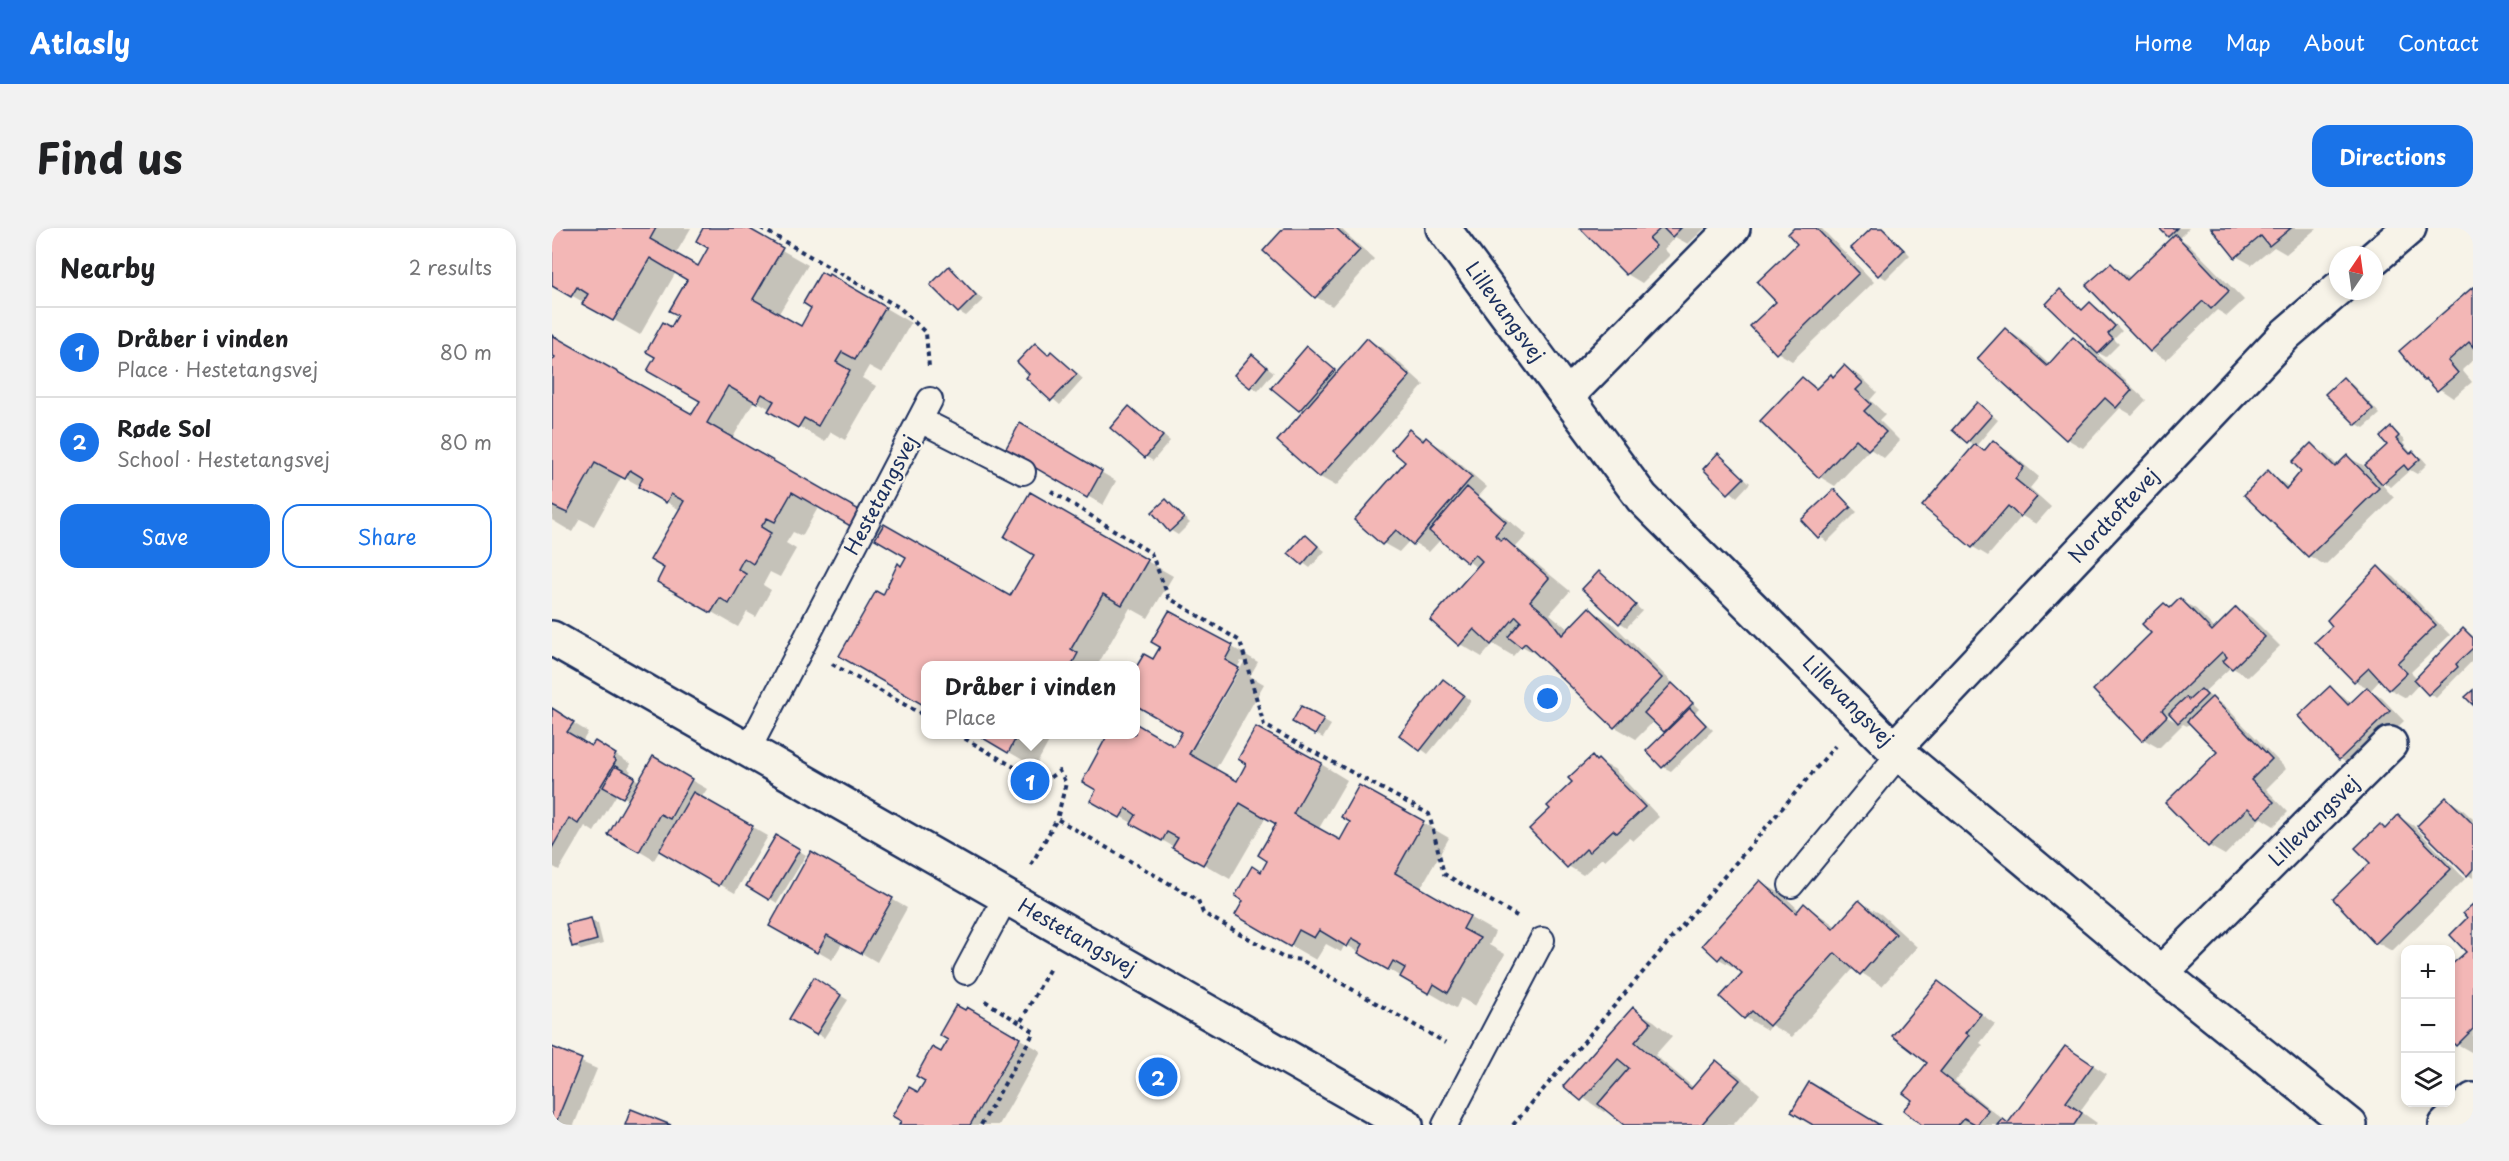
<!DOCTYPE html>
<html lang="en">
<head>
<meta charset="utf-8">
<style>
  :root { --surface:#fff; --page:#f2f2f2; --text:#202124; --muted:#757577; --line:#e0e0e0; --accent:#1a73e8 }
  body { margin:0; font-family:"Playpen Sans",sans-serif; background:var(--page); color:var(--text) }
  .controls { position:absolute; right:18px; bottom:18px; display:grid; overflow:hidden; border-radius:12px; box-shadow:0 3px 9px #0003 }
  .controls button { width:54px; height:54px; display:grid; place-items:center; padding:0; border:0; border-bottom:2px solid var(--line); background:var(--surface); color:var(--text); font:30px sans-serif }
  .compass { position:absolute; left:1777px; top:18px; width:54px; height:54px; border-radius:50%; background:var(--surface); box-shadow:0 3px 9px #0003; rotate:13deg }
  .you { position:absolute; left:996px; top:471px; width:21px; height:21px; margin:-15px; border:4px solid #fff; border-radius:50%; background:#1a73e8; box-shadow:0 0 0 9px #1a73e833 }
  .badge { display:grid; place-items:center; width:39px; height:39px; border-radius:50%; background:var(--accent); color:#fff; font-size:20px; font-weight:700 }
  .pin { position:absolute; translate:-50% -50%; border:3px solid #fff; box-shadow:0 2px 6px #0006 }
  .popup { position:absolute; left:369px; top:433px; width:219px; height:78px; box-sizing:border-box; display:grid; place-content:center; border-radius:12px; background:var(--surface); filter:drop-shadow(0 2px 4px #0005); font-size:20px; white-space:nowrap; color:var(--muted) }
  .popup b { font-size:22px; color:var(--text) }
  .popup::after { content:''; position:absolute; left:50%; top:100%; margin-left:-12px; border:12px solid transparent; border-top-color:var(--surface) }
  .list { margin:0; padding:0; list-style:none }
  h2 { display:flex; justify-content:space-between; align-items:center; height:78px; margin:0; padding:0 24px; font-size:26px }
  h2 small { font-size:20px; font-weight:400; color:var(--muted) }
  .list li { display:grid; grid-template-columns:39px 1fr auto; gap:18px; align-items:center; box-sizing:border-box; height:90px; padding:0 24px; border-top:2px solid var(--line) }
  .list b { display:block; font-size:22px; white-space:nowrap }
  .list p { margin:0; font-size:20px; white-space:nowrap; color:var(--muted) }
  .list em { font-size:20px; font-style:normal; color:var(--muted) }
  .actions { display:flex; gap:12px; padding:18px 24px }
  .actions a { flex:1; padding:14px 0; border:2px solid var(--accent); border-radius:18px; text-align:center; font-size:21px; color:var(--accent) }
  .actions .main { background:var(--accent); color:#fff }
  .icon { flex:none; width:33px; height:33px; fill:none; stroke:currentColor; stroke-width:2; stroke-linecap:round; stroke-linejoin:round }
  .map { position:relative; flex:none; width:1921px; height:897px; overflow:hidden; border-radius:18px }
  header { display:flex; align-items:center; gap:36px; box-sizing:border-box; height:84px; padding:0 30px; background:var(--accent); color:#fff }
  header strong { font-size:28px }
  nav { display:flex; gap:33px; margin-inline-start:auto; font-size:21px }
  .intro { display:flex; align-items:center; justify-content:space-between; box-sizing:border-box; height:144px; padding:0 36px }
  h1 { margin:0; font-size:42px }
  .button { padding:15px 27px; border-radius:18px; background:var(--accent); color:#fff; font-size:21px; font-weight:700 }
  main { display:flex; gap:36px; padding:0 36px }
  aside { flex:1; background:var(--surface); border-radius:18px; box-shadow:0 3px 9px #0003 }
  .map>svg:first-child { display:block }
</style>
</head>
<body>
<header>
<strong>Atlasly</strong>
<nav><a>Home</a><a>Map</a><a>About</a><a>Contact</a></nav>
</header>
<div class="intro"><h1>Find us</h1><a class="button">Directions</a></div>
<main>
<aside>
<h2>Nearby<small>2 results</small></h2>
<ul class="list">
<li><span class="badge">1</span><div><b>Dråber i vinden</b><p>Place · Hestetangsvej</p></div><em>80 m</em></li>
<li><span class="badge">2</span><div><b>Røde Sol</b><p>School · Hestetangsvej</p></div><em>80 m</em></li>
</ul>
<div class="actions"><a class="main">Save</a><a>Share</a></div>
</aside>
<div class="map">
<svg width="1921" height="897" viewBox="0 0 1921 897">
  <rect width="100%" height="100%" fill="#f7f3e8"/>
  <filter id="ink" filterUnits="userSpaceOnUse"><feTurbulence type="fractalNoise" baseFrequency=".0167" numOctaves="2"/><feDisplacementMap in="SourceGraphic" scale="12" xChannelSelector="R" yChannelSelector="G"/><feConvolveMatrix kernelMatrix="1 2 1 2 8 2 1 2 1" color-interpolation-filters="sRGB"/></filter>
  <g filter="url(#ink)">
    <!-- shadow -->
    <g fill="#0003" fill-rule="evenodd">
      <polygon points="0,0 139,0 123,27 147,41 158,20 153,0 191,0 256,37 226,87 250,100 278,48 359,95 330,145 317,138 310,150 324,158 293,212 279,204 273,214 203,172 180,211 459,370 484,326 478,266 621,348 596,390 578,380 545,438 373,438 373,476 289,428 332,369 356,328 267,278 250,308 241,304 234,315 244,321 228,349 218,344 211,357 219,362 204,389 195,384 186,399 107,354 114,340 128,282 88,258 70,248 42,298 28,291 20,304 0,292 0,136 5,128 0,125 0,108 140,188 150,173 120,101 128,87 137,52 124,44 88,107 0,56"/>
      <polygon points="734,0 788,0 822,31 780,78 764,69 714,23"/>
      <polygon points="1031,0 1153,0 1136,16 1123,9 1112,21 1118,27 1090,55 1075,46"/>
      <polygon points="1244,0 1269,0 1322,54 1240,133 1225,124 1226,74 1247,16"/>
      <polygon points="1322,0 1333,1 1358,27 1334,51 1326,46"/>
      <polygon points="1609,0 1637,0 1627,10 1638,17 1692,72 1675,88 1665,82 1614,132 1599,123 1559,37 1579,50 1621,10"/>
      <polygon points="1661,0 1765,0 1734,26 1722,19 1700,37 1684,28"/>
      <polygon points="398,40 431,72 414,88 407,84"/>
      <polygon points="1921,61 1921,132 1910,142 1920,154 1901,170 1873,151"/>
      <polygon points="1509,63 1532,83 1539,76 1546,80 1570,103 1562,111 1567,116 1554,129 1543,123"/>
      <polygon points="1454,102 1469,111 1498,137 1521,110 1541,122 1594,172 1580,187 1568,180 1531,220 1515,211 1427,131"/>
      <polygon points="816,112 831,120 872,157 784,258 768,249 727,213 752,185 721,160 755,120 786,145"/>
      <polygon points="484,117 498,127 500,125 507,129 531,151 508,177 476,149 480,146"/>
      <polygon points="700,128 722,144 706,163 699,158"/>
      <polygon points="1292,139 1308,148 1325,164 1318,172 1333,186 1327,192 1348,213 1332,230 1318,221 1283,258 1268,249 1251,151 1267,160"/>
      <polygon points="1791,151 1799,155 1828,186 1812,200 1805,196"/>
      <polygon points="1426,175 1446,192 1424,218 1433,223 1441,214 1456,223 1487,249 1478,260 1499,279 1484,296 1470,288 1436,328 1421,319 1423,218 1403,202"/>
      <polygon points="577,180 618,213 601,233 593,228"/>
      <polygon points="469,197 564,253 551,277 455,222"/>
      <polygon points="1839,201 1853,213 1851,215 1860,226 1869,229 1875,236 1865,246 1858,242 1839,259 1826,252 1842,270 1773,337 1757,328 1694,266 1716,244 1737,259 1751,243 1759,217 1774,226 1786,238 1795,229 1811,237 1824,251 1837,217"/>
      <polygon points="858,203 890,220 935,259 927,268 975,307 964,319 1018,363 998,386 1017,402 1038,381 1059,394 1147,481 1143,485 1161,502 1119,543 1111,539 1115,505 1102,493 1084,511 1063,499 992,431 970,418 961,428 941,416 930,429 908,416 925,340 889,311 877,324 858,312 847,324 831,315 855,234"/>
      <polygon points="1167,227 1198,255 1185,269 1153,241"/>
      <polygon points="1282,263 1305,284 1275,314 1251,292"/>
      <polygon points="614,272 638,295 626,307 618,302"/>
      <polygon points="753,308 773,323 758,340 738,325"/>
      <polygon points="1827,340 1842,349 1898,407 1859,444 1865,450 1911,401 1921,408 1921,432 1884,470 1867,456 1854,470 1838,461 1829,451 1818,463 1830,470 1852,493 1804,540 1788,531 1748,488 1778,460 1800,475 1816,460 1803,453 1782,398"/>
      <polygon points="1047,345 1090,383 1075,399 1067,394"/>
      <path d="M1628 372 1644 381 1663 401 1684 381 1700 390 1728 418 1696 449 1679 439 1652 464 1675 480 1734 541 1714 561 1736 584 1722 598 1709 590 1673 627 1657 618 1667 524 1638 495 1635 498 1631 496 1607 520 1591 511 1601 405 1613 376 1619 380ZM1610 483 1626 492V495L1608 485Z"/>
      <path d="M680 419 706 434 698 448 712 456 663 542 685 555 769 536 795 552 766 602 788 614 871 595 897 610 868 661 943 704 937 717 953 726 923 778 909 770 904 780 793 716 789 724 774 716 764 732 685 687 717 632 726 596 714 589 678 651 540 572 583 506V497L623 520 632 503 583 475V444L601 433ZM689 433 692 434 646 514H642Z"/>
      <polygon points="898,457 919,473 876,526 849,506"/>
      <polygon points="749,480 779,497 771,510 742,493"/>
      <polygon points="0,482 36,504 30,514 40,520 43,515 79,536 76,541 79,543 76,547 89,554 102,531 155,561 149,570 216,608 183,665 108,622 102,632 58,606 78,572 65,566 42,604 33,598 7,642 0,638"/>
      <polygon points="426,506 501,506 483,539"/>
      <polygon points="1040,530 1062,541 1107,589 1081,613 1077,610 1053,632 1050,630 1031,647 1016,638 1000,581"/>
      <polygon points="1894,571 1909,580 1921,591 1921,650 1916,647"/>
      <polygon points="1847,589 1862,598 1913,651 1840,723 1824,714 1820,635 1829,598 1834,601"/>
      <polygon points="225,609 254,627 225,675 196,657"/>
      <polygon points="260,625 355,680 325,734 291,714 280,732 219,697"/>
      <polygon points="1208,654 1230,666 1248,683 1253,677 1285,699 1307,674 1329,686 1365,719 1330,758 1302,740 1240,809 1219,797 1215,802 1193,789 1192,745 1167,731 1152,717"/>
      <polygon points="1921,678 1921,825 1905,816 1917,690"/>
      <polygon points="38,692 46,696 51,716 29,722 21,718"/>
      <polygon points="262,751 296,772 272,810 239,790"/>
      <polygon points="1386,755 1443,796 1428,815 1431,817 1403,853 1457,896 1514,820 1555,846 1528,883 1545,895 1543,897 1372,897 1362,872 1377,835"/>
      <polygon points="415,781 489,823 447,897 349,897"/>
      <polygon points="1081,781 1102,793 1120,808 1103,827 1142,860 1164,834 1186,846 1208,866 1181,897 1074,897 1055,881 1052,884 1014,858"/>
      <polygon points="0,821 45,841 22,897 0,897"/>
    </g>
    <!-- building -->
    <g fill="#f3b7b6" stroke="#1b2f5e" stroke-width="1.5">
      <polygon points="0,0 104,0 98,11 146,38 156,20 144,13 151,0 196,0 231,20 201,71 249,98 259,80 251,75 269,44 276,48 277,46 334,79 303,131 290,124 284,134 298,142 266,198 252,190 246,200 216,183 222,173 210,166 205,175 176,158 155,195 309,283 300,299 240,264 223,294 215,290 209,299 219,305 201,336 192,330 186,341 194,346 177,376 168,370 159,385 105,354 112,340 98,332 132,273 119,266 114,275 86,259 91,250 78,242 73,251 43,235 15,285 0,278 0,133 3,129 0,127 0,107 140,186 148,173 95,143 103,129 94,124 111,94 119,99 126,87 117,83 135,52 98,30 61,93 30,76 36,66 25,59 19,69 0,58"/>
      <polygon points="732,0 784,0 808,22 763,70 711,23"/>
      <polygon points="1028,0 1109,0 1097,11 1104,18 1074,47"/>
      <polygon points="1111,0 1129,0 1120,9"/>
      <polygon points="1242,0 1264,0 1307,45 1224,126 1198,98 1224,74 1205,54 1245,16 1236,6"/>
      <polygon points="1320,0 1330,0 1352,22 1326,48 1299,20"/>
      <polygon points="1607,0 1625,0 1616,9"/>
      <polygon points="1659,0 1739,0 1717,18 1709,8 1683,30"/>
      <polygon points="1623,6 1677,63 1659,81 1651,73 1598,124 1534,57 1559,35 1575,52"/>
      <polygon points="397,38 424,67 406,85 378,57"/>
      <polygon points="1921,59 1921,119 1917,114 1896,133 1906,145 1885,163 1874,151 1872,153 1847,123"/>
      <polygon points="1508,61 1530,82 1538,74 1563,98 1556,106 1561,111 1546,126 1494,76"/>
      <polygon points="1453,100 1495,138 1521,109 1580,162 1564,180 1553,170 1514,212 1425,131"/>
      <polygon points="815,110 858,148 767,250 725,213"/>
      <polygon points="483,115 496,127 499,123 525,146 499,173 474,150 477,146 465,134"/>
      <polygon points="755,118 783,142 747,183 719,160"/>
      <polygon points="700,126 715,139 698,160 682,147"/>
      <polygon points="1292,137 1311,155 1304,162 1319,176 1312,183 1334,204 1316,222 1304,211 1267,250 1208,193 1250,149 1264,161 1279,146 1281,149"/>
      <polygon points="1791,149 1821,181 1804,197 1773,166"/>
      <polygon points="1425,174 1440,187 1415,215 1400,202"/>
      <polygon points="577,178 611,208 593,230 558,200"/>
      <polygon points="468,195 550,243 535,270 453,222"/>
      <polygon points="1839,199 1847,208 1844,211 1858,226 1861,223 1868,231 1856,242 1852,237 1830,256 1813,237 1835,217 1828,209"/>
      <polygon points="857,201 871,213 874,209 920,249 861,317 844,302 830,317 802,292 853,234 839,222"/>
      <polygon points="1441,212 1472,239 1463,251 1485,269 1468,289 1456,278 1420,320 1370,278 1423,216 1432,223"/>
      <polygon points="1759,215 1783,239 1795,227 1827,260 1756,329 1692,267 1716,242 1734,261 1749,243 1740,234"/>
      <polygon points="1166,225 1192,250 1176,266 1151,241"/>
      <polygon points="915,259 954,294 943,307 949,313 952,310 997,350 978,373 996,388 1010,407 1037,379 1110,450 1062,500 973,415 969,419 956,409 969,393 964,388 939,417 922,401 907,418 878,392 930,333 923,326 915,335 877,303"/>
      <polygon points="1282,261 1299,279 1266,310 1249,292"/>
      <polygon points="478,264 596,332 570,377 551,366 519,421 526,425 519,438 373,438 373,478 287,428 324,363 331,367 346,335 349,338 354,329 323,311 332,296 458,368 482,327 452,309"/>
      <polygon points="614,271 632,290 617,304 600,284"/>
      <polygon points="753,306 766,318 750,337 736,325"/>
      <polygon points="1826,338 1884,397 1845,435 1855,445 1837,462 1817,440 1802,454 1763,414 1780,398 1775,392"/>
      <polygon points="1047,343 1084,377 1067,396 1030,361"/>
      <polygon points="1628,370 1660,403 1684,379 1713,409 1680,441 1671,433 1675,429 1670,424 1610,482 1615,488 1590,513 1541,462 1599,405 1590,396 1612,375 1618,380"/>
      <polygon points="617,383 681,417 673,432 687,440 637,526 685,553 694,536 686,531 704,499 770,535 741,586 788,612 798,594 789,589 807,557 872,593 843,645 918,688 911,701 928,710 896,765 882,756 877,766 848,749 853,740 841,733 836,742 806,725 811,716 800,710 795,719 767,702 762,710 747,702 738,719 683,687 691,673 683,668 700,638 709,644 715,633 706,627 724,596 688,575 651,637 620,620 626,610 615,604 610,613 579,596 584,587 574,580 568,590 538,573 544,562 530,554 556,506 583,506 583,495 622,518 630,504 583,477 583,441 592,426 601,431 608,419 599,414"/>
      <polygon points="1911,400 1921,410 1921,420 1904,436 1906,439 1876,467 1862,452"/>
      <polygon points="891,451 912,467 868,523 847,507"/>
      <polygon points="1120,455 1141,475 1112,504 1092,485"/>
      <polygon points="1778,458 1796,477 1815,459 1838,483 1787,532 1746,488"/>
      <polygon points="1649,461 1655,467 1626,495 1617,485 1634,469 1637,472"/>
      <polygon points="1921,462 1921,477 1913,469"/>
      <polygon points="1660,469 1720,531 1699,552 1722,574 1706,590 1696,580 1656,619 1613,575 1665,524 1635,493"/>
      <polygon points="749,478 772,491 763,507 740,494"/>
      <polygon points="0,480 22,494 15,504 39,518 43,513 64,526 61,531 64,533 26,596 17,590 0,620"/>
      <polygon points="1138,480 1154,497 1110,540 1094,523"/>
      <polygon points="424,506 466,506 456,525"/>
      <polygon points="101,528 140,551 118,591 108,586 87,624 56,607"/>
      <polygon points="1040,528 1044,533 1046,531 1093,579 1065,605 1061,602 1037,624 1034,621 1015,640 977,601 998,581 995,578 1020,554 1016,550"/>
      <polygon points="63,538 83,549 71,570 51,559"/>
      <polygon points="141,564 201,598 167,658 107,623"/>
      <polygon points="1894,569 1921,596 1921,641 1915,648 1865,598"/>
      <polygon points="1846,587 1899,641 1823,716 1781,671 1818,635 1803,620 1828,596 1833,601"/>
      <polygon points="224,607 248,621 217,672 194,658"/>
      <polygon points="259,623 341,670 309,726 275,707 265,725 217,698"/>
      <polygon points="1208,652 1244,685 1252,675 1281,701 1307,672 1344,706 1308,747 1283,725 1217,798 1200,783 1192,791 1168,769 1190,745 1170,727 1166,732 1150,717"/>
      <polygon points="1921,676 1921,801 1904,818 1898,812 1898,738 1914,724 1898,707 1915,690 1911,685"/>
      <polygon points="39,690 45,712 20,719 14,696"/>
      <polygon points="262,749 289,767 264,807 237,791"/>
      <polygon points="1386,753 1429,786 1414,805 1417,807 1388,844 1436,882 1425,897 1412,890 1406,897 1370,897 1351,882 1360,872 1351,865 1375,835 1340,808"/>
      <polygon points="404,777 413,782 415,779 468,810 418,897 347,897 349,893 340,888 357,859 366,864 373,853 364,848 380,819 389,824 396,812 387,807"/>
      <polygon points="1081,779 1099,795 1083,814 1139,861 1164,832 1188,852 1149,897 1072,897 1046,876 1077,840 1066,831 1029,873 1011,858"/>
      <polygon points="1513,818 1541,837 1514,874 1530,885 1522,897 1446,897 1451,891 1456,895"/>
      <polygon points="0,819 30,831 3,897 0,897"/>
      <polygon points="1257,854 1328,897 1261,897 1239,884"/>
      <polygon points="79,881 119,897 73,897"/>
    </g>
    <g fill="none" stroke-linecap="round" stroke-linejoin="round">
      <defs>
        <g id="lane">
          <polyline points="368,192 471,244"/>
          <polyline points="196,522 378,172"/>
          <polyline points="1239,657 1348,525"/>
          <polyline points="414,744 454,669"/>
          <polyline points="893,897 990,712"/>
        </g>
        <g id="street">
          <polyline points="1822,30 1857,0"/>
          <polyline points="1015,168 1181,0"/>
          <polyline points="0,410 854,897"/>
          <polyline points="1342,521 1734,106 1786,61"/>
          <polyline points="1609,745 1838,516"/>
          <polyline points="1894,897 1921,872"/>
        </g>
        <polyline id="secondary" points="891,0 1090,270 1342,521 1609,745 1798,897"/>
      </defs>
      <!-- lane casing -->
      <use href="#lane" stroke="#1b2f5e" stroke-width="28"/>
      <!-- street casing -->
      <use href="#street" stroke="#1b2f5e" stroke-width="38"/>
      <!-- secondary casing -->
      <use href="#secondary" stroke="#1b2f5e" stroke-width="38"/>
      <!-- path -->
      <g stroke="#1b2f5e" stroke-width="4" stroke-dasharray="4.5 4.5" stroke-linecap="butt">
        <polyline points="209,0 348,80 374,105 377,139"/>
        <polyline points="499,263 599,325 617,370 688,413 712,497 877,586 892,646 965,688"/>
        <polyline points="280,436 373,488"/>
        <polyline points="405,506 490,555 507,543 514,555 505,591 646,672 651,685 732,730 749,732 894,815"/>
        <polyline points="479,637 505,591"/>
        <polyline points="433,773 468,795"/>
        <polyline points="429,897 482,804 468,795 498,740"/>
        <polyline points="961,897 1283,518"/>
      </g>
      <!-- lane -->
      <use href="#lane" stroke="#f7f3e8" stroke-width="24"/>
      <!-- street -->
      <use href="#street" stroke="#f7f3e8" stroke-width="33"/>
      <!-- secondary -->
      <use href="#secondary" stroke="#f7f3e8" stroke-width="33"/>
    </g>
  </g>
  <g text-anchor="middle" stroke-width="4.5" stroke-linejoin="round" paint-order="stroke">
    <!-- street labels -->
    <g font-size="20" fill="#1b2f5e" stroke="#f7f3e8">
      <text transform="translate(953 84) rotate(54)" y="7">Lillevangsvej</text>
      <text transform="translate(329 267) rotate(-62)" y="7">Hestetangsvej</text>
      <text transform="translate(1562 288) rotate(-47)" y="7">Nordtoftevej</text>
      <text transform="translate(1296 473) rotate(45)" y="7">Lillevangsvej</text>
      <text transform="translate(1762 593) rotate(-45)" y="7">Lillevangsvej</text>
      <text transform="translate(525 709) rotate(30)" y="7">Hestetangsvej</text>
    </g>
  </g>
</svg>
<div class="controls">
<button>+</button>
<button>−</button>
<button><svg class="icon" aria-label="layers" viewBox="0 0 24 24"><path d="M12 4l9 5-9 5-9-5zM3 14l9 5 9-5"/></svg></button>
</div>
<svg class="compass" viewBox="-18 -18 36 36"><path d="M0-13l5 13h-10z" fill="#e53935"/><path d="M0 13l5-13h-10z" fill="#757577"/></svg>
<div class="you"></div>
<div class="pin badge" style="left:478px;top:553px">1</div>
<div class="popup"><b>Dråber i vinden</b>Place</div>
<div class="pin badge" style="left:606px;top:849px">2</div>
</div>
</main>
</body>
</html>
